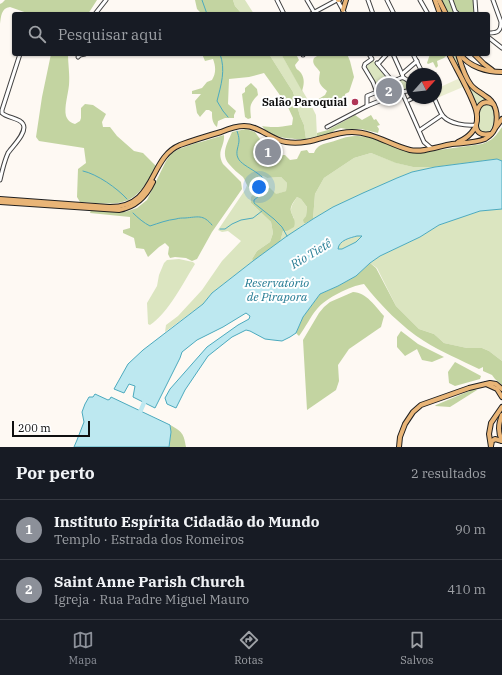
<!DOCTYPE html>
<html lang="pt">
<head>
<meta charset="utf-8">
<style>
  :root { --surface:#171b24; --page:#242831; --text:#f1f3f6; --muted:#9ea1a6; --line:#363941; --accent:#8c9099 }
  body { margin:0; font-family:"IBM Plex Serif",serif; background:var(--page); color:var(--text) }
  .compass { position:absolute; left:406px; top:68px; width:36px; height:36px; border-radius:50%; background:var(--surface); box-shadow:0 1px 3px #0004; rotate:63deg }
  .scale { position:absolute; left:12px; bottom:10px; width:78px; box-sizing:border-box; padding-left:4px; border:2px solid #0f0f0f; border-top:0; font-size:11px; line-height:14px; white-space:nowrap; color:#0f0f0f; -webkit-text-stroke:3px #fff; paint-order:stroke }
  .you { position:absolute; left:259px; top:187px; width:14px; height:14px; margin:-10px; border:3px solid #fff; border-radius:50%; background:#1a73e8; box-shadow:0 0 0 6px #1a73e833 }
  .badge { display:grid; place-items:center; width:26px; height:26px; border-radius:50%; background:var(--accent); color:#fff; font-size:13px; font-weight:700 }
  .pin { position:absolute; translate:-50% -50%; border:2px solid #fff; box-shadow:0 1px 4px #0006 }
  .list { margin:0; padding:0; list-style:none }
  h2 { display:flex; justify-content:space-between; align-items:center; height:52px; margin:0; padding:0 16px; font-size:17px }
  h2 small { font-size:13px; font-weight:400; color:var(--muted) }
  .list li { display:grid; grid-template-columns:26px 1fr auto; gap:12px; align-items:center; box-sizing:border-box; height:60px; padding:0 16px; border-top:1px solid var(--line) }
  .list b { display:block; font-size:15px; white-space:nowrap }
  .list p { margin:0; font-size:13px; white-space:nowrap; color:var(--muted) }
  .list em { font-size:13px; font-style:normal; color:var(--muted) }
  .icon { flex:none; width:22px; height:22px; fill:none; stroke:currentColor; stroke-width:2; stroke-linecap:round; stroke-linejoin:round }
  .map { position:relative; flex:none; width:502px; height:447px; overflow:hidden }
  .search { position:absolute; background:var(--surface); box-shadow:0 1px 3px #0004; left:12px; right:12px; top:12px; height:44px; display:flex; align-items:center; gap:10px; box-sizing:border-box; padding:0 14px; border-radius:4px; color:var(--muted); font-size:15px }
  .sheet { height:172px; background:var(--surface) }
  nav { display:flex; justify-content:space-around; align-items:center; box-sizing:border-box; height:56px; border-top:1px solid var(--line); background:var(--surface); font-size:11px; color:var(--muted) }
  nav a { display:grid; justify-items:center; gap:2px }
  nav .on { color:var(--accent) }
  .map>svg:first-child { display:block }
</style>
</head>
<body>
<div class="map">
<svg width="502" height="447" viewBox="0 0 502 447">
  <rect width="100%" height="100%" fill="#fef9f3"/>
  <!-- green -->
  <g fill="#dbe5c0" fill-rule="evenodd">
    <polygon points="233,0 245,0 254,14 242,14 235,6"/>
    <polygon points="269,54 281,54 312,107 316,115 317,137 306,139 304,125 300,116 293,92"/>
    <polygon points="451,54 457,54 468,83 487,100 481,101 477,106 467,84"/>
    <path d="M373 60 393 83 403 79 409 83V87L412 88 408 89 381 99 374 80 366 67ZM397 84 399 91 381 98 378 91Z"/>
    <path d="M485 103 491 105C496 115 496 126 487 133L480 132C477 125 479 117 479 109Z"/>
    <polygon points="371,153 397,163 413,167 435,167 412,172 397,178 333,207 313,219 315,194 324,178 354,158"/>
    <polygon points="259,176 263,176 267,178 281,177 287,183 286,191 251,203 271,222 273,233 270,242 257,251 252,259 253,261 212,293 203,304 165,332 166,325 178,316 202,290 222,261 241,241 228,231 222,232 218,230 245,190 247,185 249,188 254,180"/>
    <path d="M297 197 301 199 307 207 306 216 304 223H306L280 242 283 231 294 218C288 209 292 205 297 197Z"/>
    <polygon points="491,209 502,209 502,361 489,351 482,348 467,348 453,345 444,343 434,334 419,329 396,306 377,268 370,263 380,256 420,237 439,225 480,211"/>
    <path d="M357 236H362L356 242 342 249H338C339 240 350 239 357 236Z"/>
    <path d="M179 259 193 262 195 264C183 283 169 312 150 325L148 324 147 303 157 286 159 275 164 263 167 260Z"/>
  </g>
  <!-- forest -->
  <g fill="#c3d4a1">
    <path d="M5 0H97L88 14H30L10 7C1 8 1 17 0 24V4L2 3Z"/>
    <polygon points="195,0 233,0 235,6 242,14 202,14 197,9"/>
    <polygon points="442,0 474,0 475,14 449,14 445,8"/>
    <path d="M51 54H68C68 64 70 75 69 85 68 95 64 107 66 116 68 121 71 123 75 124L80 121 81 118V108L85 104 93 105 106 114 102 122 103 127H110L117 136 134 151 143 153 156 166C134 208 124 205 80 202L77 197 78 169 86 163 84 148 39 141 36 137 42 97Z"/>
    <path d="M202 54H269L293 92 300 116 304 125 306 139C293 140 270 138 262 126 273 128 281 127 292 125L293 118 287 105 264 73 249 77 229 79 228 104 236 111 234 115V118H225L218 121 217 127C212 123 212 118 212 112L209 110H206L200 117 197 113 195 101 201 94H192V91L202 88 207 82 212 80C216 73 216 67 213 59L205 61Z"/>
    <path d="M281 54H296L299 60 295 65C296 70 298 69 301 73 305 79 304 85 302 91Z"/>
    <path d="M320 54 330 56 333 54H347L350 61 354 77 349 92 345 94 346 103 344 104 342 103 320 106 317 104V100L325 95 327 91C319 84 318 83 320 72 317 67 311 64 314 58Z"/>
    <polygon points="430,54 446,54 447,55 444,58 437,61 438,66 436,68 433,62 428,64 427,63"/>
    <path d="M251 83 257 89 258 95C249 104 250 107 251 118L248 119 245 117 242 94 245 92V88Z"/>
    <polygon points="355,115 362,120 371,115 374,120 376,119 380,125 377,126 379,129 378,133 361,129 346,129 341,128 335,130 331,133 317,137 317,133 328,130"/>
    <path d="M502 127V161L497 159 435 167H413L396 163 371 153 354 158 324 178 315 194 313 219 306 223H304L303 220 306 216 307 207 301 199 297 197C295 200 292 203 291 207 289 214 297 218 294 227L287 231H283L280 242 253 261 252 259 257 251 270 242 273 233 271 222 251 203V197L260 187 270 188 276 194 286 191 287 183 281 177 267 178 263 176H259L254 180V183L249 188C246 185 246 181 243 177 238 173 233 169 229 164 220 154 228 142 232 132L246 129 255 132 260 139 262 150 271 161 277 158 281 155H285L290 160 297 159 301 151 307 150 309 153H314C317 145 323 144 331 142 338 140 347 136 355 136 375 135 397 149 417 153L482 144C493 140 495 137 502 127Z"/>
    <path d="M224 135C225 147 216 151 223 164L241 182 242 189 212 232 197 259 192 261 186 258 175 257 170 258 168 254 169 247 165 243 159 247 148 257 144 249 136 248 134 238 123 233V230L130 228V217L90 213 91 210 125 212 137 208 147 200 166 161 172 153 179 149 196 143 201 142Z"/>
    <path d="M370 263 376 268 396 306 419 329 434 334 444 343 467 348H482L489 351 502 361V385L495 379 492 375 483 371V367L479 369C461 360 441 352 424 341 402 327 380 305 364 284 350 286 326 298 317 309 310 317 306 327 299 336L296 333 303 317 320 294 338 286 356 276Z"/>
    <path d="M353 292C366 292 376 307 384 316L381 327 349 349 338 365 339 381 336 390 307 410 303 340 319 313 324 307 330 302Z"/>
    <polygon points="401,331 418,344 444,357 432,362 422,360 417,349 405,356 397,347 397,337"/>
    <polygon points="455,362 481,376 480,379 455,386 449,383 448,372"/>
    <polygon points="474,389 477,390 450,407 435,406 436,405"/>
    <path d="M170 425C182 431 184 434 186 447H169L171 432Z"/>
  </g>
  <!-- pitch -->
  <polygon fill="#eaedd0" points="460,78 463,87 437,98 436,89"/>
  <!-- water -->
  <g fill="#bde8f0" stroke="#4caabe" fill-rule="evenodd">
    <path d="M497 159 502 161V209L480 211 439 225 420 237 380 256 370 263 356 276 338 286 320 294 303 317 296 333 290 337 282 341 273 340 265 339 250 331 246 330 232 337 208 356 185 390 176 408 167 404 165 398 170 389 207 347 238 325 249 319 250 316 246 313 223 327 197 340 182 352 180 358 155 408 133 397 135 386 129 384 124 393 114 389 128 364 143 350 203 304 212 293 253 261 287 236 313 219 333 207 363 193 397 178 412 172 435 167ZM357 236H362L356 242 342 249H338C339 240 350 238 357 236Z"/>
    <polygon points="95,394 108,400 110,399 111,397 170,425 171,432 169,447 74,447 77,440 84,422 82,412 85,404 89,397 93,397"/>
  </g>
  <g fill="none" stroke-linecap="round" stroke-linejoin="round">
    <!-- stream -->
    <g stroke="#4caabe" stroke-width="1">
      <polyline points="202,0 207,14"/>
      <path d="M220 54C226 70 221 85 217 101L223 111 228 117"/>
      <path d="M237 131C238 134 239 137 239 140 239 146 235 152 238 158 242 168 272 175 265 189 263 193 258 197 254 200V203L274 219 282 227 287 236"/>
      <path d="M83 171C97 174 117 188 127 199"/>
      <path d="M133 213C138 218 144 223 150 226 159 223 167 220 176 219 179 218 182 218 185 218 198 217 203 214 212 225"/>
      <polyline points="220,229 225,229 232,224 241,220 253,218 262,211"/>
    </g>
    <!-- river -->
    <polyline stroke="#bde8f0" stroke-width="4.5" points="138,417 146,398"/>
    <defs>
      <g id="minor">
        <polyline points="277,0 284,14"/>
        <polyline points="307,0 314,12"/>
        <polyline points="368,0 373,14"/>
        <polyline points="387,0 394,14"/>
        <polyline points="420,0 428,14"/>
        <polyline points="451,0 455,11 458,14"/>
        <polyline points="475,0 476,14"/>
        <polyline points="338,1 345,14"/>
        <polyline points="95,14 106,0"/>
        <polyline points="311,14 337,0"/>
        <path d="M488 33C497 33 501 32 501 22L493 0"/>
        <polyline points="488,37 502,48"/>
        <polyline points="303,54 303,55"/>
        <polyline points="369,54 372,59 365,64 364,67 373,82 380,100"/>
        <polyline points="393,54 402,74 403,77"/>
        <polyline points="413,54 423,74"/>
        <polyline points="78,57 80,55 85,54"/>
        <path d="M377 63 393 82C403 76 403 76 412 84"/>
        <polyline points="378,64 387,54"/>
        <polyline points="402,74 417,61"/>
        <polyline points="402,92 424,142 431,148"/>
        <path d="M434 98C437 103 439 111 443 116 450 124 466 126 476 125"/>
        <polyline points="409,100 413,98"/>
        <polyline points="367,106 367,96 377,92"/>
        <polyline points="327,127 367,106 402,92 412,90"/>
        <polyline points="420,130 442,115"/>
        <path d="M0 180C2 171 4 162 8 153 12 147 28 132 23 124 20 118 7 118 2 113V110L20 54"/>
      </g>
      <g id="major">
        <polyline points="338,0 339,0"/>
        <polyline points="435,0 440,14"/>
        <polyline points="439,0 446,14"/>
        <polyline points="343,10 346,0"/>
        <path d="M449 54C457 70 466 85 473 102 475 107 477 111 477 117 478 129 468 138 458 142"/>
        <path d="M460 54C469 67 487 72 502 72"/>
        <polyline points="474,54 484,64 492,70"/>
        <path d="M477 112C479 103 485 100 493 104"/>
        <path d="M476 126C477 135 484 135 491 134"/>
        <polyline points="496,127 502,119"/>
        <path d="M0 199 109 207C157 208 148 158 180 145 194 140 207 136 221 132 228 129 236 126 244 126 260 126 271 140 286 142 312 146 329 132 352 132 373 132 390 145 410 150 423 153 439 146 452 144 462 143 475 143 485 139 490 136 495 131 496 125 498 114 496 102 485 96 480 92 475 90 471 85 464 76 461 64 458 54"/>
        <path d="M0 202 119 210C136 207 146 197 153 182"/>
        <polyline points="486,384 497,389 502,397"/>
        <path d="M502 415C498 425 498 432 502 441"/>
        <polyline points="491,446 492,441 495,439 502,441"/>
        <polyline points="399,447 400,437 405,424 413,412 421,405 469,388 490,383 496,384 502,389"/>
        <polyline points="491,447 489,434 491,423 502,407"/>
      </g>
    </defs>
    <!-- minor casing -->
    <use href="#minor" stroke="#424242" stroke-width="5"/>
    <!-- major casing -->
    <use href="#major" stroke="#202020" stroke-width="6"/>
    <!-- minor -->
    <use href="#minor" stroke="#fff" stroke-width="3"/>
    <!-- major -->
    <use href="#major" stroke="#e9b577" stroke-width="4"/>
  </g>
  <!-- markers -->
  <circle fill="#b03657" stroke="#fff" stroke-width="1.5" cx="355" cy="102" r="4"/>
  <g text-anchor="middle" stroke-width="4" stroke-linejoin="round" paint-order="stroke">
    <!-- poi labels -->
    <g font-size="11" font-weight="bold" fill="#0f0f0f" stroke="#fff" text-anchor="end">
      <text x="347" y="106">Salão Paroquial</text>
    </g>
    <!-- water labels -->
    <g font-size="12" font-style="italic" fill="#267c94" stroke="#fff">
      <text transform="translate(311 254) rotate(-31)" y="4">Rio Tietê</text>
      <text x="277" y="287">Reservatório<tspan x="277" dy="14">de Pirapora</tspan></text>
    </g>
  </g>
</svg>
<svg class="compass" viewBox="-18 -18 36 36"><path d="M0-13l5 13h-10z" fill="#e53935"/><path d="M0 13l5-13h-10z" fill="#9ea1a6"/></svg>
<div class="scale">200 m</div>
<div class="you"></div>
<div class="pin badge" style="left:268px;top:152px">1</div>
<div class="pin badge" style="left:389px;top:91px">2</div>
<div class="search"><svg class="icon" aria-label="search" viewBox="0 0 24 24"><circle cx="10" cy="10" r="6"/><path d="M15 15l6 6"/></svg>Pesquisar aqui</div>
</div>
<section class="sheet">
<h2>Por perto<small>2 resultados</small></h2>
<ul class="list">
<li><span class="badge">1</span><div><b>Instituto Espírita Cidadão do Mundo</b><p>Templo · Estrada dos Romeiros</p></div><em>90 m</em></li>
<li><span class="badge">2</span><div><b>Saint Anne Parish Church</b><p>Igreja · Rua Padre Miguel Mauro</p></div><em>410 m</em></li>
</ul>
</section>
<nav>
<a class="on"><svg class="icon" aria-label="map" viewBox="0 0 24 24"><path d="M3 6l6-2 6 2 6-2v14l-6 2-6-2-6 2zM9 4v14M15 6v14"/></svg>Mapa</a>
<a><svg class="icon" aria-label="directions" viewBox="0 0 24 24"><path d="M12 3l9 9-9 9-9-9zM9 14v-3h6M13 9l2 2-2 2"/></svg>Rotas</a>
<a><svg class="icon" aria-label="saved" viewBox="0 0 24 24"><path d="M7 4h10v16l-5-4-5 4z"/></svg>Salvos</a>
</nav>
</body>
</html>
